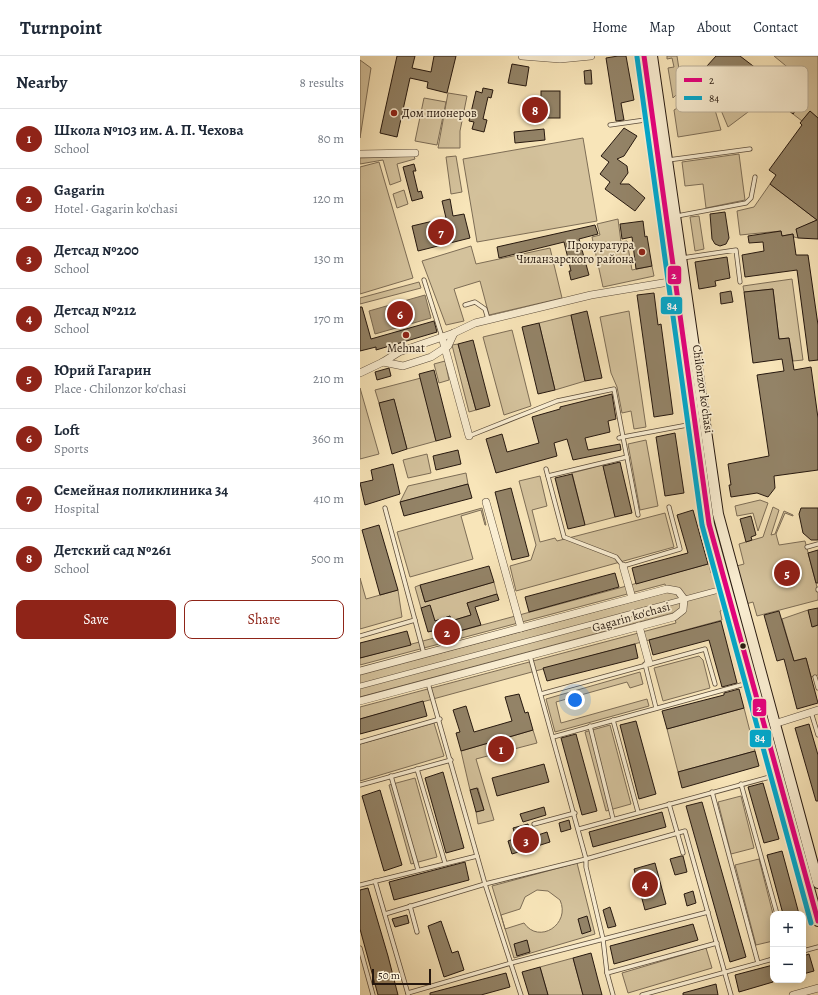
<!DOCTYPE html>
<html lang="en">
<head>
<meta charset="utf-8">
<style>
  :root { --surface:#fff; --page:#f6f6f7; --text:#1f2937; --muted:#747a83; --line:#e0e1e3; --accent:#8f2418 }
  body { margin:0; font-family:Alegreya,serif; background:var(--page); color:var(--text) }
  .controls { position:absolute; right:12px; bottom:12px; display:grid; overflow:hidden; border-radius:8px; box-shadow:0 2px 10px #0003 }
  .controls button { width:36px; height:36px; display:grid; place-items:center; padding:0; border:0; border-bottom:1px solid var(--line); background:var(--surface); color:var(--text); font:20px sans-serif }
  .scale { position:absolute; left:12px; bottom:10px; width:59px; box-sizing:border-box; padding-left:4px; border:2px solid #26180f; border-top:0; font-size:11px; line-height:14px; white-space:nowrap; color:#26180f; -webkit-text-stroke:3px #faeed2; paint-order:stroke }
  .you { position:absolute; left:215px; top:644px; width:14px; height:14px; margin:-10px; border:3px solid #fff; border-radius:50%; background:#1a73e8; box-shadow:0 0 0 6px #1a73e833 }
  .badge { display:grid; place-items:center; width:26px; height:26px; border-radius:50%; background:var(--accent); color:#fff; font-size:13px; font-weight:700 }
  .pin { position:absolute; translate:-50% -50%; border:2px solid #fff; box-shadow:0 1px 4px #0006 }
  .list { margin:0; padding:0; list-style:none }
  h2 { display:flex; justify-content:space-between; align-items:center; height:52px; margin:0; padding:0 16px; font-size:17px }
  h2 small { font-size:13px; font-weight:400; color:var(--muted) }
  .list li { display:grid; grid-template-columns:26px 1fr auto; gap:12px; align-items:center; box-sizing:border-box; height:60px; padding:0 16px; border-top:1px solid var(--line) }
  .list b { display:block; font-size:15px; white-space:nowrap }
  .list p { margin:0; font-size:13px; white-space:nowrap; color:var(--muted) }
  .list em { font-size:13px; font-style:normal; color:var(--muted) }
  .actions { display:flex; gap:8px; padding:12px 16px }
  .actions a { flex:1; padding:9px 0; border:1px solid var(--accent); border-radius:8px; text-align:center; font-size:14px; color:var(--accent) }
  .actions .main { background:var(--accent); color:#fff }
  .map { position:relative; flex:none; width:458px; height:939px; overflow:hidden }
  header { display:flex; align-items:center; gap:24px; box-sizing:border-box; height:56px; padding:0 20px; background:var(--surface); border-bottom:1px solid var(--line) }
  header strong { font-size:19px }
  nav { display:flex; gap:22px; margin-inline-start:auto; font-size:14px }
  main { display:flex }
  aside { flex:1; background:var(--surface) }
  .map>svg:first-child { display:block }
</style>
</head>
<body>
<header>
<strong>Turnpoint</strong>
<nav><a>Home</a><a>Map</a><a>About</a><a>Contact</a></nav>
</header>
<main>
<aside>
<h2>Nearby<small>8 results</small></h2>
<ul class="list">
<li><span class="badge">1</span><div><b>Школа №103 им. А. П. Чехова</b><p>School</p></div><em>80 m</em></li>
<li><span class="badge">2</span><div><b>Gagarin</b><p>Hotel · Gagarin ko'chasi</p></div><em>120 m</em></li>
<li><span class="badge">3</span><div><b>Детсад №200</b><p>School</p></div><em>130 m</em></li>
<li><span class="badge">4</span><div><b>Детсад №212</b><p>School</p></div><em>170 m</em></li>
<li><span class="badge">5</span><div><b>Юрий Гагарин</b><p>Place · Chilonzor ko'chasi</p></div><em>210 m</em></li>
<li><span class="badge">6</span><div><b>Loft</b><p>Sports</p></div><em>360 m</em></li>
<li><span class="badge">7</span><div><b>Семейная поликлиника 34</b><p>Hospital</p></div><em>410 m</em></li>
<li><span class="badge">8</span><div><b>Детский сад №261</b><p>School</p></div><em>500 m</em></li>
</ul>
<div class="actions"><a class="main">Save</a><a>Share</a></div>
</aside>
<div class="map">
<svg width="458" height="939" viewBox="0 0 458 939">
  <rect width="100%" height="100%" fill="#f8e5b9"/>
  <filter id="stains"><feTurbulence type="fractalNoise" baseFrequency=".005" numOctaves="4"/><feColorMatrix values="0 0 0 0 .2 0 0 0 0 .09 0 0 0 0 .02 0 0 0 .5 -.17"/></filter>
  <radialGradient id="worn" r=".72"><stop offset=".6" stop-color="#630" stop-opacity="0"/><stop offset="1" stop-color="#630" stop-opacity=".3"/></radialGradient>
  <!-- green -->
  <g fill="#d4c29c" stroke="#7d6d56" fill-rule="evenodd">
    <polygon points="307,0 317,0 322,33 313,42 308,12 314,11 312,2 307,3"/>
    <polygon points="414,0 458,0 458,62 450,55 442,65 433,58 446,40 437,19"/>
    <polygon points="0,4 11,12 0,82"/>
    <polygon points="365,28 396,50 368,71 353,35"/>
    <polygon points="346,35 355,54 361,74 318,81 314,54"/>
    <polygon points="88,37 107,40 100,75 100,92 78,92"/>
    <polygon points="64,42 86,46 77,89 55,85"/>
    <polygon points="223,82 237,165 117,186 103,103"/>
    <polygon points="379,98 385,144 346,152 343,128 325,130 322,106"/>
    <polygon points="54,100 55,103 37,108 41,125 30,129 23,104 0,108 0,102"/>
    <polygon points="96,100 102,136 91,138 86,101"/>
    <polygon points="19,106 53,222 0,238 0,111"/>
    <polygon points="410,128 457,164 446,169 438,182 434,181 433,178 422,180 421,175 380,179 377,155 394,151"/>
    <polygon points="44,134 48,148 37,152 33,138"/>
    <polygon points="339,160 344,193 335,195 330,161"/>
    <polygon points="258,163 261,186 267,185 272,214 292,210 294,220 243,231 232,181 240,179 237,168"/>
    <polygon points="111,190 116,208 190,192 202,242 129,259 120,225 94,233 104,265 86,269 62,205"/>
    <polygon points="432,223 443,304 433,305 429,282 419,283 413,233 384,236 383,230"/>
    <polygon points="59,226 61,232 0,248 0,242"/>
    <polygon points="269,255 286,371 274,373 271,355 262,357 257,331 251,317 240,261"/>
    <polygon points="211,259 225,325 195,334 179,267"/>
    <polygon points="152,274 171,350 144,359 123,281"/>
    <polygon points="98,288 116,354 109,356 92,289"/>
    <polygon points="85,305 89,324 79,327 74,308"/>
    <polygon points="61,322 76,385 47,393 34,344 19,347 15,334"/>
    <polygon points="0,332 19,398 0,403"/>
    <polygon points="286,384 298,450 280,454 268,388"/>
    <polygon points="67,398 71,417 48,422 43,404"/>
    <polygon points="243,409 255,461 225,469 212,417"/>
    <polygon points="106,417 108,428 40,446 48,430"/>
    <polygon points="180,420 187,450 172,454 180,486 195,482 197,485 305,457 314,491 156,535 150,510 171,504 176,489 159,425"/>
    <polygon points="400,444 408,447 398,475 393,457 377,460 375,450"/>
    <polygon points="413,451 419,454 411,479 415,478 424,455 433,459 433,460 425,457 416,478 419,489 445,485 458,535 458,544 397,560 393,546 360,555 362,564 0,663 0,651 316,567 313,557 0,641 0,619 308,536 305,528 0,609 0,602 348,508 349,508 351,517 384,508 379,488 403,481"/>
    <polygon points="122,452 126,469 125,469 121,454 101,460 113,503 50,521 37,476"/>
    <polygon points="0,522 6,543 38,534 42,561 0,573"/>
    <polygon points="134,526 137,538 107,547 111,559 91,565 90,560 75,565 61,552 55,531 60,529 65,546"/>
    <polygon points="448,554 453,571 458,569 458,619 451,621 446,602 434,605 422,563"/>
    <polygon points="339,600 343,604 350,632 303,645 294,612"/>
    <polygon points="280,616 283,628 270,632 267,626 196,646 201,667 287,643 289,650 195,676 186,643"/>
    <polygon points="384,652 395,695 318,716 307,673"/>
    <polygon points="74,667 84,700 0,725 0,688"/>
    <polygon points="250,669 271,748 246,755 225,676"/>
    <polygon points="173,674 177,687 116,703 134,764 118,768 116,756 124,754 118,732 110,734 101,695"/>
    <polygon points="55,722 77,801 51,808 29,729"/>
    <polygon points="381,740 394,792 371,798 358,746"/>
    <polygon points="399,803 413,858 413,885 396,889 375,809"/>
    <path d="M217 807 235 878 154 902 132 830ZM177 834 188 835 200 844C211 868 179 889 164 867L145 873 141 859 160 853 165 841Z"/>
    <polygon points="346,892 352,912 268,937 262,917"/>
    <polygon points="213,902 223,939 188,939 180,911"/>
  </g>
  <!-- water -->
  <polygon fill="#b19f7f" stroke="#796952" points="65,239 71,262 15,278 9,255"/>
  <!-- building -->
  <g fill="#938367" stroke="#26180f">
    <polygon points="37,0 55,0 52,12 71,16 74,0 96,0 87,37 67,32 68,26 50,22 37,81 20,77"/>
    <polygon points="258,0 266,0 274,44 261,47 264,64 256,65 246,2"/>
    <polygon points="356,0 380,0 414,26 400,45 367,21 358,26 347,10"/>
    <polygon points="152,8 169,11 166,30 148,27"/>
    <polygon points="231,14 232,28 225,28 224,15"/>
    <polygon points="432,29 446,40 433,58 419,47"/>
    <polygon points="123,32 133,34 131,42 128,41 123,63 127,64 124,76 112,73 114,66 109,65 116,35 122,37"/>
    <rect x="181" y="35" width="19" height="27"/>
    <polygon points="450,55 458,62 458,183 438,182 436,173 457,164 410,128 416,119 409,114 442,69 440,67"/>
    <polygon points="264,72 277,80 264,100 257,103 267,110 268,117 260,128 269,128 285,142 275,155 245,133 250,126 240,118 249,106 241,100"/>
    <polygon points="184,73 185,84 155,87 154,76"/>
    <polygon points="54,108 56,115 53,115 58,136 61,135 63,142 52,145 43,111"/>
    <polygon points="90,143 93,160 104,158 110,182 58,195 52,170 86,162 82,145"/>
    <polygon points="365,156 369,182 366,188 360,190 355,188 352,183 350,158"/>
    <polygon points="283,165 285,181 287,180 292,210 276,213 272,181 262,183 260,168"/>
    <polygon points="235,169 238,178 219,183 229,219 211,224 209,215 211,215 204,186 139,202 137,191"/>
    <polygon points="421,175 422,180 433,178 436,199 448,199 458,269 458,304 449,305 437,214 385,221 382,199 404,195 403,186 389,187 388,180"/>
    <polygon points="367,201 370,222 355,225 356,230 339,233 335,206"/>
    <polygon points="413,233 419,283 429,282 434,314 451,311 458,362 458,414 414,420 415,432 408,441 397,437 371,441 369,429 371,429 368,408 409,400 397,319 424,315 422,303 393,307 384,236"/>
    <polygon points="371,235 373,246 361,248 360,237"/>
    <polygon points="294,237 298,269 301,268 313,358 294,361 277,239"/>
    <polygon points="0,251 2,251 11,283 74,265 77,276 16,294 16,291 0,295"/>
    <polygon points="227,255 242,322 225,325 211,259"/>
    <polygon points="179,267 195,334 178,338 162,271"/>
    <polygon points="113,284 130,350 116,354 98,288"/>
    <polygon points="29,312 31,320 17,324 15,316"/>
    <polygon points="74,314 91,381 76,385 59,318"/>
    <polygon points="252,338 256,363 248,365 250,376 225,382 228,394 260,388 261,394 213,404 207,383 194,387 197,400 136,417 126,383 142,378 147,396 179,387 172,361 200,353 200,351"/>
    <polygon points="34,343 47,393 32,398 19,347"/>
    <polygon points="315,377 324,437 305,440 296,381"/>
    <polygon points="98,394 101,408 76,414 73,400"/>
    <polygon points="260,406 272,457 255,461 243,410"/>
    <polygon points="33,408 40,438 5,449 0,427 13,424 11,414"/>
    <polygon points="212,418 225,469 208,473 195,422"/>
    <polygon points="108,428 112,442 44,460 40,446"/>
    <polygon points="151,432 169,500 152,504 135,436"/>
    <polygon points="441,452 458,452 458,484 451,484 443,477 439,458"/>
    <polygon points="333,454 348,508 276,528 272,512 328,497 317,459"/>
    <polygon points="391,460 396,479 391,481 392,484 386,486 380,463"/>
    <polygon points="19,469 38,534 20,539 2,474"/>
    <polygon points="458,494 458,527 456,527 448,497"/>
    <polygon points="129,510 134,526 65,546 60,529"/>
    <polygon points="255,517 259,531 169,556 165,541"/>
    <polygon points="137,538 139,544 115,551 121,569 74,582 72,575 68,576 61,552 70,549 75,565 90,560 91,565 111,559 107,547"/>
    <polygon points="458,552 458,569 452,571 448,554"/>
    <polygon points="419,555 434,605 446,602 458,647 437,653 424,603 417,605 404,559"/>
    <polygon points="361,565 377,627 362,631 349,584 293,599 289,584"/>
    <polygon points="47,575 51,589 0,602 0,587"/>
    <polygon points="275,588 278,602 187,625 183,612"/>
    <polygon points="379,633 384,652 307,673 302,655 364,639 364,637"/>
    <polygon points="159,638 165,657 168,656 173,674 101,695 96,677 100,676 93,654 106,650 114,676 152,665 145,641"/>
    <polygon points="63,645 67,660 0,678 0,663"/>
    <polygon points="276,665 296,738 279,743 260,669"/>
    <polygon points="449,668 458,699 458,745 456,745 435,672"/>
    <polygon points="216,678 237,755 222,759 201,682"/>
    <polygon points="395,695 399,710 322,732 318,716"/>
    <polygon points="184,708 189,726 137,740 132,722"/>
    <polygon points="83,716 104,792 86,797 65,722"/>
    <polygon points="403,727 419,783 404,787 388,731"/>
    <polygon points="117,732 124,754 116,756 110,734"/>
    <polygon points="20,734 42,809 24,815 2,740"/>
    <polygon points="342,746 386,901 370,906 326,750"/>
    <polygon points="184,751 186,759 163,766 160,758"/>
    <polygon points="302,756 306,771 233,791 229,776"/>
    <polygon points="209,764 211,773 201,776 199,767"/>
    <polygon points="168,768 172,781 187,776 190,786 152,798 148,785 156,782 153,772"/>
    <polygon points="422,795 435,843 439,858 423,858 407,799"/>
    <polygon points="321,800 323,800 327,816 315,819 310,803"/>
    <polygon points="105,806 109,824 34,844 29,826"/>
    <polygon points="295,807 306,848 285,854 274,813"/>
    <polygon points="8,832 28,900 38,939 18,939 0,873 0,834"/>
    <polygon points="333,835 336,847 327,850 324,838"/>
    <polygon points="250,851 256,870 248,872 243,854"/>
    <polygon points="47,859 49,867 35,871 32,863"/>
    <polygon points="227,860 231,875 222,878 218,863"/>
    <polygon points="81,865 92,897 98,895 104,914 84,921 68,870"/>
    <polygon points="333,868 338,884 254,908 250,890"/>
    <polygon points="167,884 170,896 157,900 154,888"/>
    <polygon points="231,897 238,924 242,939 223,939 213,902"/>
    <polygon points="449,898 454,915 443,918 443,900"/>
    <polygon points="413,909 413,926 379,936 375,919"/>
    <polygon points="180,911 188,939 169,939 162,916"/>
    <polygon points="146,917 150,931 121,939 70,939 70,937"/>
    <polygon points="356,928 358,939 323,939 323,937"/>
  </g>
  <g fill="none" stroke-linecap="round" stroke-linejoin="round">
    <defs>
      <g id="service">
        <polyline points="250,69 292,63"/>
        <polyline points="308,104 390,93"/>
        <polyline points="317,160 386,147 391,142 395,121"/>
        <polyline points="322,202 376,194 380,226"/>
        <polyline points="64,224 82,281"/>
        <polyline points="105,249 115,246 125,253 128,263"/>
        <polyline points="109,380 197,345 254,333 263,381 333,368"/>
        <polyline points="259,382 263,381 278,459"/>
        <polyline points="186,413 204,481 256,501 263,510 320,493 309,451"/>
        <polyline points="188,420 267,401"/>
        <polyline points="25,452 64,598"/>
        <polyline points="447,491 458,488"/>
        <polyline points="458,534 458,533"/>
        <polyline points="0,580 55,564"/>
        <polyline points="170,600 226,803 325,775 371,939"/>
        <polyline points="285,608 296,652"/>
        <polyline points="455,621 458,632"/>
        <polyline points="68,627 125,828 226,803 226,811 243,883 247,917 253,939"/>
        <polyline points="181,638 345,593 355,628"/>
        <polyline points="451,656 458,679"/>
        <polyline points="253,664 278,756"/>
        <polyline points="230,670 253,763"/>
        <polyline points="193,681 381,629"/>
        <polyline points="0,686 80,663"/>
        <polyline points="57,713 85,807"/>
        <polyline points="31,720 58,814"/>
        <polyline points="381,728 417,858"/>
        <polyline points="0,729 91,704"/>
        <polyline points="352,736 398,907"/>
        <polyline points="309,748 323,797"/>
        <polyline points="174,768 215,757"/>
        <polyline points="219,773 417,719"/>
        <polyline points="15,825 48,938"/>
        <polyline points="0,829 117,800"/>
        <polyline points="50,850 57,876"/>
        <polyline points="25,858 125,828 161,939"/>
        <polyline points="0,892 13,939"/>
        <polyline points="443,895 458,891"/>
        <polyline points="247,917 357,887"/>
        <polyline points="48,937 151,907 348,856"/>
        <polyline points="282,939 413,903"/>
      </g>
      <polyline id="pedestrian" points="0,630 355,535"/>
      <g id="minor">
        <polyline points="162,0 200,3 231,0"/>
        <polyline points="0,98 55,97"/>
        <polyline points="82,281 109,380"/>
        <polyline points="23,306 43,310 71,301 88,290 94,277"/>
        <polyline points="0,317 23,306 39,296 94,277 115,267 231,239 315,225"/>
        <polyline points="126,446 161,572"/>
        <polyline points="263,510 272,542"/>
        <polyline points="279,570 289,607"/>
        <polyline points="0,615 307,533 318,535 324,543 323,554 314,561 0,645"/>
        <polyline points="414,668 458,654"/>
        <polyline points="433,939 458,932"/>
      </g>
      <g id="secondary">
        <polyline points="284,0 349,468 458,865"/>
        <polyline points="292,0 358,458 458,827"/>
      </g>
    </defs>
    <!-- service casing -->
    <use href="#service" stroke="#5a4b3a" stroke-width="5"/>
    <!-- pedestrian casing -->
    <use href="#pedestrian" stroke="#5a4b3a" stroke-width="6"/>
    <!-- minor casing -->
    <use href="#minor" stroke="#5a4b3a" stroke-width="8"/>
    <!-- secondary casing -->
    <use href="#secondary" stroke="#26180f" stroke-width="12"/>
    <!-- service -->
    <use href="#service" stroke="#faeed2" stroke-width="3.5"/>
    <!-- pedestrian -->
    <use href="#pedestrian" stroke="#faeed2" stroke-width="5"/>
    <!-- minor -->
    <use href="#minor" stroke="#faeed2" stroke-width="7"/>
    <!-- secondary -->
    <use href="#secondary" stroke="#faeed2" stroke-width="10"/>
    <defs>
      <polyline id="bus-1" points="284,0 349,468 458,865"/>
      <polyline id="bus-2" points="277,1 342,469 451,867"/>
    </defs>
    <!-- bus-1 casing -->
    <use href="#bus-1" stroke="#faeed2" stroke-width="8"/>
    <!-- bus-2 casing -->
    <use href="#bus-2" stroke="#faeed2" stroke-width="8"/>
    <!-- bus-1 -->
    <use href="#bus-1" stroke="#e5007d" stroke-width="5"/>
    <!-- bus-2 -->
    <use href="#bus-2" stroke="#00a9ce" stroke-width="5"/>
  </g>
  <!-- markers -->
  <g fill="#8f2418" stroke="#faeed2" stroke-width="1.5">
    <circle cx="34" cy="57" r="4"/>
    <circle cx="282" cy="196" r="4"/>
    <circle cx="46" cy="279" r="4"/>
  </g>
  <circle fill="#26180f" stroke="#faeed2" stroke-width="1.5" cx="383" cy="590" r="3.5"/>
  <g text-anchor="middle" stroke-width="3.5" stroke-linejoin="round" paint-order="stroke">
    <!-- poi labels -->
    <g font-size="12" fill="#26180f" stroke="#faeed2" text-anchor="start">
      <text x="42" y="61">Дом пионеров</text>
      <text x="274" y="193" text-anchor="end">Прокуратура<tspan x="274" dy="14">Чиланзарского района</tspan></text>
      <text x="46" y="296" text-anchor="middle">Mehnat</text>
    </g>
    <!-- street labels -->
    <g font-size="12" fill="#26180f" stroke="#faeed2">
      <text transform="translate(343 333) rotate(82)" y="4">Chilonzor ko'chasi</text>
      <text transform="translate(271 561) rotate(-16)" y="4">Gagarin ko'chasi</text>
    </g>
  </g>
  <!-- legend -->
  <rect x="316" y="10" width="132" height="46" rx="6" fill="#faeed2" stroke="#baae98" stroke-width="1"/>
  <rect x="324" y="22" width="18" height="4" fill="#e5007d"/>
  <rect x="324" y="40" width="18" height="4" fill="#00a9ce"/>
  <g font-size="11" fill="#26180f">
    <text x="349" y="28">2</text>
    <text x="349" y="46">84</text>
  </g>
  <g stroke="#faeed2" stroke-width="1.5">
    <rect x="307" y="209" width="15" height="20" rx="4" fill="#e5007d"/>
    <rect x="300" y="240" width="23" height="19" rx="4" fill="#00a9ce"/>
    <rect x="392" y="642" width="15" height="19" rx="4" fill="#e5007d"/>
    <rect x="389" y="673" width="23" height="19" rx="4" fill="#00a9ce"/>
  </g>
  <g font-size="11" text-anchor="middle" font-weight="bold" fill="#fff">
    <text x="314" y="223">2</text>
    <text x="312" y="254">84</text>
    <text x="399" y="656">2</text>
    <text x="400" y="686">84</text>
  </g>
  <rect width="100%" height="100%" filter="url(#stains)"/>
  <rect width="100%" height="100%" fill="url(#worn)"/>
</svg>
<div class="controls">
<button>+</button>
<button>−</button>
</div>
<div class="scale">50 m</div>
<div class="you"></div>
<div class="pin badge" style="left:141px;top:693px">1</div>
<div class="pin badge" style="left:87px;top:576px">2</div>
<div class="pin badge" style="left:166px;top:784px">3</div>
<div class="pin badge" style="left:285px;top:828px">4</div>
<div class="pin badge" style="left:427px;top:517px">5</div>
<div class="pin badge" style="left:40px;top:258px">6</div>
<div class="pin badge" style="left:81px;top:176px">7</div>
<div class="pin badge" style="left:175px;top:54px">8</div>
</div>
</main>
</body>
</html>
